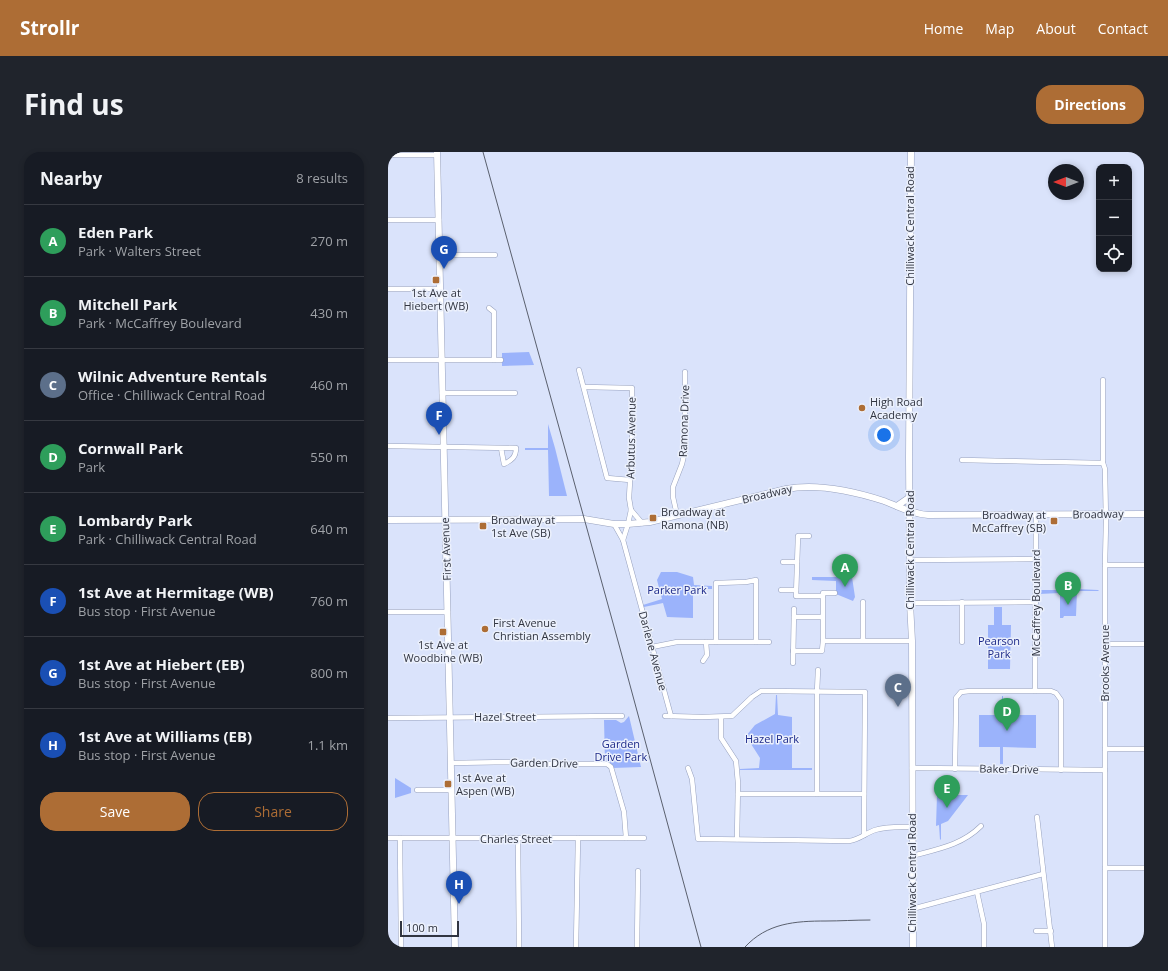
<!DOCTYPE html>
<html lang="en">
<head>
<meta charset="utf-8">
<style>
  :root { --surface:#171b24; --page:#20242c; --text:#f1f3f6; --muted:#9ea1a6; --line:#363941; --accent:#ad6d35 }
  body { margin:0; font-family:"Open Sans",sans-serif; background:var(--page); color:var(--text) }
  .controls { position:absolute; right:12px; top:12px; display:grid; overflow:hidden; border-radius:8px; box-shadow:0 2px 6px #0003 }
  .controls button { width:36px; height:36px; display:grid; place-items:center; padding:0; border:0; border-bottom:1px solid var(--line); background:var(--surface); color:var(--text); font:20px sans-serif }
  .compass { position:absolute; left:660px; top:12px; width:36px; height:36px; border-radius:50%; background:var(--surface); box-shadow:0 2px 6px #0003; rotate:270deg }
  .scale { position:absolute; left:12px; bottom:10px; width:59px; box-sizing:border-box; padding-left:4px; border:2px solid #313541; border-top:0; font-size:11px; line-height:14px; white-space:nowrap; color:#313541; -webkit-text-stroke:3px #ebf0fc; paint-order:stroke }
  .you { position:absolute; left:496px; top:283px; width:14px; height:14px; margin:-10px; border:3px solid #fff; border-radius:50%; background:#1a73e8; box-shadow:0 0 0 6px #1a73e833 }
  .badge { display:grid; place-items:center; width:26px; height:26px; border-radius:50%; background:var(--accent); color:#fff; font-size:13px; font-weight:700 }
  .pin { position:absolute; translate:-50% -33px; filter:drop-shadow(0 1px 2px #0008) }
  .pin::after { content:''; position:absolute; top:21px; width:14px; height:12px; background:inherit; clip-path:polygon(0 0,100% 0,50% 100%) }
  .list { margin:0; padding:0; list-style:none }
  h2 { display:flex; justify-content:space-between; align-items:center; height:52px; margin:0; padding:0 16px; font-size:17px }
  h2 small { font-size:13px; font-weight:400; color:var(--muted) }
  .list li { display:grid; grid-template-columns:26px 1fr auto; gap:12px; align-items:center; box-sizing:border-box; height:72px; padding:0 16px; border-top:1px solid var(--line) }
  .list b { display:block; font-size:15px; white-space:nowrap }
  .list p { margin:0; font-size:13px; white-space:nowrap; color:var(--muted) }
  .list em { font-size:13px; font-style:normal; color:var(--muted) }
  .actions { display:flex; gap:8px; padding:12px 16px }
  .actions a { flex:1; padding:9px 0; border:1px solid var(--accent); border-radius:16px; text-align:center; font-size:14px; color:var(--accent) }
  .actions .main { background:var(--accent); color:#fff }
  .icon { flex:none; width:22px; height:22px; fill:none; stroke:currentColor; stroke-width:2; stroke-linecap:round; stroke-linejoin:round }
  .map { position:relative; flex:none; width:756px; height:795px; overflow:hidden; border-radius:16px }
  header { display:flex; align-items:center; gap:24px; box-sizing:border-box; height:56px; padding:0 20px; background:var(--accent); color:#fff }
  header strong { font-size:19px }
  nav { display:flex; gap:22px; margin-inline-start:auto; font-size:14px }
  .intro { display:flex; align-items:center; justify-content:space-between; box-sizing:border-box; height:96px; padding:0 24px }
  h1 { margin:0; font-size:28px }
  .button { padding:10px 18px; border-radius:16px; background:var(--accent); color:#fff; font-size:14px; font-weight:700 }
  main { display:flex; gap:24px; padding:0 24px }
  aside { flex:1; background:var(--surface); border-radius:16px; box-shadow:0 2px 6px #0003 }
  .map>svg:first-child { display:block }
</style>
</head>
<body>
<header>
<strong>Strollr</strong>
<nav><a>Home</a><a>Map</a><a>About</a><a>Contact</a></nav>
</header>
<div class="intro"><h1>Find us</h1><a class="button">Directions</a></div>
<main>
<aside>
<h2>Nearby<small>8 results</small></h2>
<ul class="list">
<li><span class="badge" style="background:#2e9e5b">A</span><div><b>Eden Park</b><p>Park · Walters Street</p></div><em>270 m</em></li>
<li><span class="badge" style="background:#2e9e5b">B</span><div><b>Mitchell Park</b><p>Park · McCaffrey Boulevard</p></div><em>430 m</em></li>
<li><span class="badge" style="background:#5c6f8a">C</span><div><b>Wilnic Adventure Rentals</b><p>Office · Chilliwack Central Road</p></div><em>460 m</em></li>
<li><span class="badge" style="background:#2e9e5b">D</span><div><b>Cornwall Park</b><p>Park</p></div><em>550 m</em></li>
<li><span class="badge" style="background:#2e9e5b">E</span><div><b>Lombardy Park</b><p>Park · Chilliwack Central Road</p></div><em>640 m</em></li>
<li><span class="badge" style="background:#1a4fb4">F</span><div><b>1st Ave at Hermitage (WB)</b><p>Bus stop · First Avenue</p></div><em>760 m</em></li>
<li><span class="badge" style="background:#1a4fb4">G</span><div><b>1st Ave at Hiebert (EB)</b><p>Bus stop · First Avenue</p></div><em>800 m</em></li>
<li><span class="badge" style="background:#1a4fb4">H</span><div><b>1st Ave at Williams (EB)</b><p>Bus stop · First Avenue</p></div><em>1.1 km</em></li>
</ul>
<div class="actions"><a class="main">Save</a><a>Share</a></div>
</aside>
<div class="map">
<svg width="756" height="795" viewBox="0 0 756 795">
  <rect width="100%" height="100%" fill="#dae3fb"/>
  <!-- green -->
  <g fill="#9bb3fb">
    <polygon points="141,200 146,213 114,214 114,201"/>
    <polygon points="160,272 167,296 179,344 161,344 160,298 137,298 137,296 160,296"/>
    <polygon points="273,420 289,420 305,425 306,433 324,434 324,437 305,437 305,466 279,465 275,451 256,455 255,453 274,447 269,428"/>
    <polygon points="424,425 464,425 467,445 465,449 448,442 448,429 424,428"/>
    <polygon points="672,426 689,426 689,437 710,438 711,439 689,439 688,464 676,464 675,466 672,466 672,441 651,442 652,438 672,438"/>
    <polygon points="606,455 614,455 614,473 623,473 622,517 600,517 600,473 606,473"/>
    <polygon points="388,543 389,543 390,563 404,565 404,616 424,616 424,618 352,618 352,617 371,616 372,606 358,584 367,573 387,562"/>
    <polygon points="614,544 615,544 615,563 648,563 648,596 615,595 615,612 612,612 612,595 591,595 591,563 614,563"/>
    <path d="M241 564 253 615 225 616C224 611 222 610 217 610L216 568H228L233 571 236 570Z"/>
    <polygon points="7,626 23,636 23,641 7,646"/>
    <polygon points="549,643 580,643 560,669 553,672 553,687 552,688 551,673 548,674"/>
  </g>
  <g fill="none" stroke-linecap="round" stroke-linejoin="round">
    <defs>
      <g id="street">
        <polyline points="0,3 49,3"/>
        <polyline points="0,68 51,68"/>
        <polyline points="52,103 107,103"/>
        <polyline points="0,137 52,137"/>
        <polyline points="101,156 106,160 106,208"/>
        <polyline points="0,208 113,208"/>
        <polyline points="191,218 219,326 242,328"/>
        <polyline points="715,228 715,311 717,317 718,370 717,413 717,795"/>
        <polyline points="196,235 244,236 244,296 241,346 243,358 240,372 235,388"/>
        <polyline points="54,241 127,241"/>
        <path d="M0 294 128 296C128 305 124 308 116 312L113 296"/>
        <polyline points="574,308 715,311"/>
        <polyline points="243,358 254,371"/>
        <polyline points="289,363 285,345 285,335 294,312 297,299 297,220"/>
        <polyline points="226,372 235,388 283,564"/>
        <polyline points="421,384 410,384 408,444 435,444"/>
        <polyline points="522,408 648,407"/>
        <polyline points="395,410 409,410"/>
        <polyline points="717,413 756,413"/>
        <polyline points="393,438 408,438"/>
        <polyline points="574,450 574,490"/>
        <polyline points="522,451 648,450"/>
        <polyline points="0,460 60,460"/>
        <polyline points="406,465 434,465"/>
        <polyline points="475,488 475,450"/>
        <polyline points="435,489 524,489"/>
        <polyline points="328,490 328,431 358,430 368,428 368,490"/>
        <polyline points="717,492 756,492"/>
        <polyline points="264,495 289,490 381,490"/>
        <polyline points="405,499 434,499 435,489 435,441 447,441"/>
        <polyline points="315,509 319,503 318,490"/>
        <polyline points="405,511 406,457"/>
        <polyline points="647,539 648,363"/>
        <polyline points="277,564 314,565 344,564 364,545 373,539 477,540 476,683"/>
        <polyline points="333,565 333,586 348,609 350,631 349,687"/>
        <polyline points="0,566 234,564"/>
        <polyline points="717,597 756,597"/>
        <polyline points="63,611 121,610 134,612 219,612 223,615 236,660 238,686"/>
        <path d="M300 616 304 627 310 687 461 689C471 688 478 681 487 678 499 674 512 675 524 675"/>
        <polyline points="524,616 717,618"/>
        <polyline points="567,617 568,556 568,546 573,540 582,539 663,539 668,541 673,548 673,618"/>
        <polyline points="29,638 63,638"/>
        <polyline points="350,642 476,642"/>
        <polyline points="429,642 429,540 430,518"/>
        <polyline points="649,665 664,795"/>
        <polyline points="0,686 256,686"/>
        <polyline points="12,686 13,795"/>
        <polyline points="130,687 131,795"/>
        <path d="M524 704C550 697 574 693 593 674"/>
        <polyline points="717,716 756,716"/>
        <polyline points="589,740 596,772 596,795"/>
        <polyline points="524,757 655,722"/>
        <polyline points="648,779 663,779"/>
        <polyline points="188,795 190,686"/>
        <polyline points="249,795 250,719"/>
      </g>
      <g id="secondary">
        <polyline points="49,0 67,795"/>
        <polyline points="523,0 521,306 522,451 524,489 525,795"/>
        <polyline points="509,354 522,345"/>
        <path d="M0 368 196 367 226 372H240L262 370 398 337C430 331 465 339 496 349 511 355 525 362 540 363L756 362"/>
      </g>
    </defs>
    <!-- street casing -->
    <use href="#street" stroke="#97a1be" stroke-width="5.5"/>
    <!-- secondary casing -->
    <use href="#secondary" stroke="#97a1be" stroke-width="7"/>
    <!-- street -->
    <use href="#street" stroke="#fff" stroke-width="4.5"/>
    <!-- secondary -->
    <use href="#secondary" stroke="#fff" stroke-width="6"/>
    <!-- rail -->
    <g stroke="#5a606e" stroke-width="1">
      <polyline points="95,0 233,500 313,795"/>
      <path d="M357 795C379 771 407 769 438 769 452 769 467 768 482 768"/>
    </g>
  </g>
  <!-- markers -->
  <g fill="#ad6d35" stroke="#ebf0fc" stroke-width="1.5">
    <rect x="44" y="124" width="8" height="8" rx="2"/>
    <circle cx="474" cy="256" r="4"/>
    <rect x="261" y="362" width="8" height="8" rx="2"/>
    <rect x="662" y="365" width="8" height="8" rx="2"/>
    <rect x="91" y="370" width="8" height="8" rx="2"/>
    <circle cx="97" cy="477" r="4"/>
    <rect x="51" y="476" width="8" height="8" rx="2"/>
    <rect x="56" y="628" width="8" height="8" rx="2"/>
  </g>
  <g text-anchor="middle" stroke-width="3" stroke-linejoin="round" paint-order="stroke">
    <!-- street labels -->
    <g font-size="11" fill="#313541" stroke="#ebf0fc">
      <text transform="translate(522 74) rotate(-90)" y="4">Chilliwack Central Road</text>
      <text transform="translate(296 269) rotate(-88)" y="4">Ramona Drive</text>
      <text transform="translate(243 286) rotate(-89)" y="4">Arbutus Avenue</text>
      <text transform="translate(379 342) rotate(-13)" y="4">Broadway</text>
      <text transform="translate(710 362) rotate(-1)" y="4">Broadway</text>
      <text transform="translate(58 397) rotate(-92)" y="4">First Avenue</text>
      <text transform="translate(522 398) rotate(-90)" y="4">Chilliwack Central Road</text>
      <text transform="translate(648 451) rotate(-90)" y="4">McCaffrey Boulevard</text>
      <text transform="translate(265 499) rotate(75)" y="4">Darlene Avenue</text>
      <text transform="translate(717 511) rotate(-90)" y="4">Brooks Avenue</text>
      <text x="117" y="569">Hazel Street</text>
      <text transform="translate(156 611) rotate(1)" y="4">Garden Drive</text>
      <text transform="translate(621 617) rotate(1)" y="4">Baker Drive</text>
      <text x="128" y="691">Charles Street</text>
      <text transform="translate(524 721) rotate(-90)" y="4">Chilliwack Central Road</text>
    </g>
    <!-- poi labels -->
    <g font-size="11" fill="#313541" stroke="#ebf0fc" text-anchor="start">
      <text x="48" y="145" text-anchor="middle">1st Ave at<tspan x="48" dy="13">Hiebert (WB)</tspan></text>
      <text x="482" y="254">High Road<tspan x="482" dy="13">Academy</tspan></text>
      <text x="273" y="364">Broadway at<tspan x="273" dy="13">Ramona (NB)</tspan></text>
      <text x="658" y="367" text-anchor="end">Broadway at<tspan x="658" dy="13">McCaffrey (SB)</tspan></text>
      <text x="103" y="372">Broadway at<tspan x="103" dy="13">1st Ave (SB)</tspan></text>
      <text x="105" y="475">First Avenue<tspan x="105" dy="13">Christian Assembly</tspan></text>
      <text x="55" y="497" text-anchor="middle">1st Ave at<tspan x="55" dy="13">Woodbine (WB)</tspan></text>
      <text x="68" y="630">1st Ave at<tspan x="68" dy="13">Aspen (WB)</tspan></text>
    </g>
    <!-- park labels -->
    <g font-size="11" fill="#1c2989" stroke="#ebf0fc">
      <text x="289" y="442">Parker Park</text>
      <text x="611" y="493">Pearson<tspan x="611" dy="13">Park</tspan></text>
      <text x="384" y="591">Hazel Park</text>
      <text x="233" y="596">Garden<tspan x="233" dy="13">Drive Park</tspan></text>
    </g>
  </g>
</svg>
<div class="controls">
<button>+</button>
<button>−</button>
<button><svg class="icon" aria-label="locate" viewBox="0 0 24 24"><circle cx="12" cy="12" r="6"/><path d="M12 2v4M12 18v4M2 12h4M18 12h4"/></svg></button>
</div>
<svg class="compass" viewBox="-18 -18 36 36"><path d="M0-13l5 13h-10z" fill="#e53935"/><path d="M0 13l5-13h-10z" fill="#9ea1a6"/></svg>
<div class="scale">100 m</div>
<div class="you"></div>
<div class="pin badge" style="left:457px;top:435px;background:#2e9e5b">A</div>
<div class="pin badge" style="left:680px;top:453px;background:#2e9e5b">B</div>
<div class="pin badge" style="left:510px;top:555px;background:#5c6f8a">C</div>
<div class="pin badge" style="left:619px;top:579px;background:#2e9e5b">D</div>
<div class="pin badge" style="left:559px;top:656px;background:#2e9e5b">E</div>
<div class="pin badge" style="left:51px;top:283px;background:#1a4fb4">F</div>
<div class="pin badge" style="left:56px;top:117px;background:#1a4fb4">G</div>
<div class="pin badge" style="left:71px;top:752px;background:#1a4fb4">H</div>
</div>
</main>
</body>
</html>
